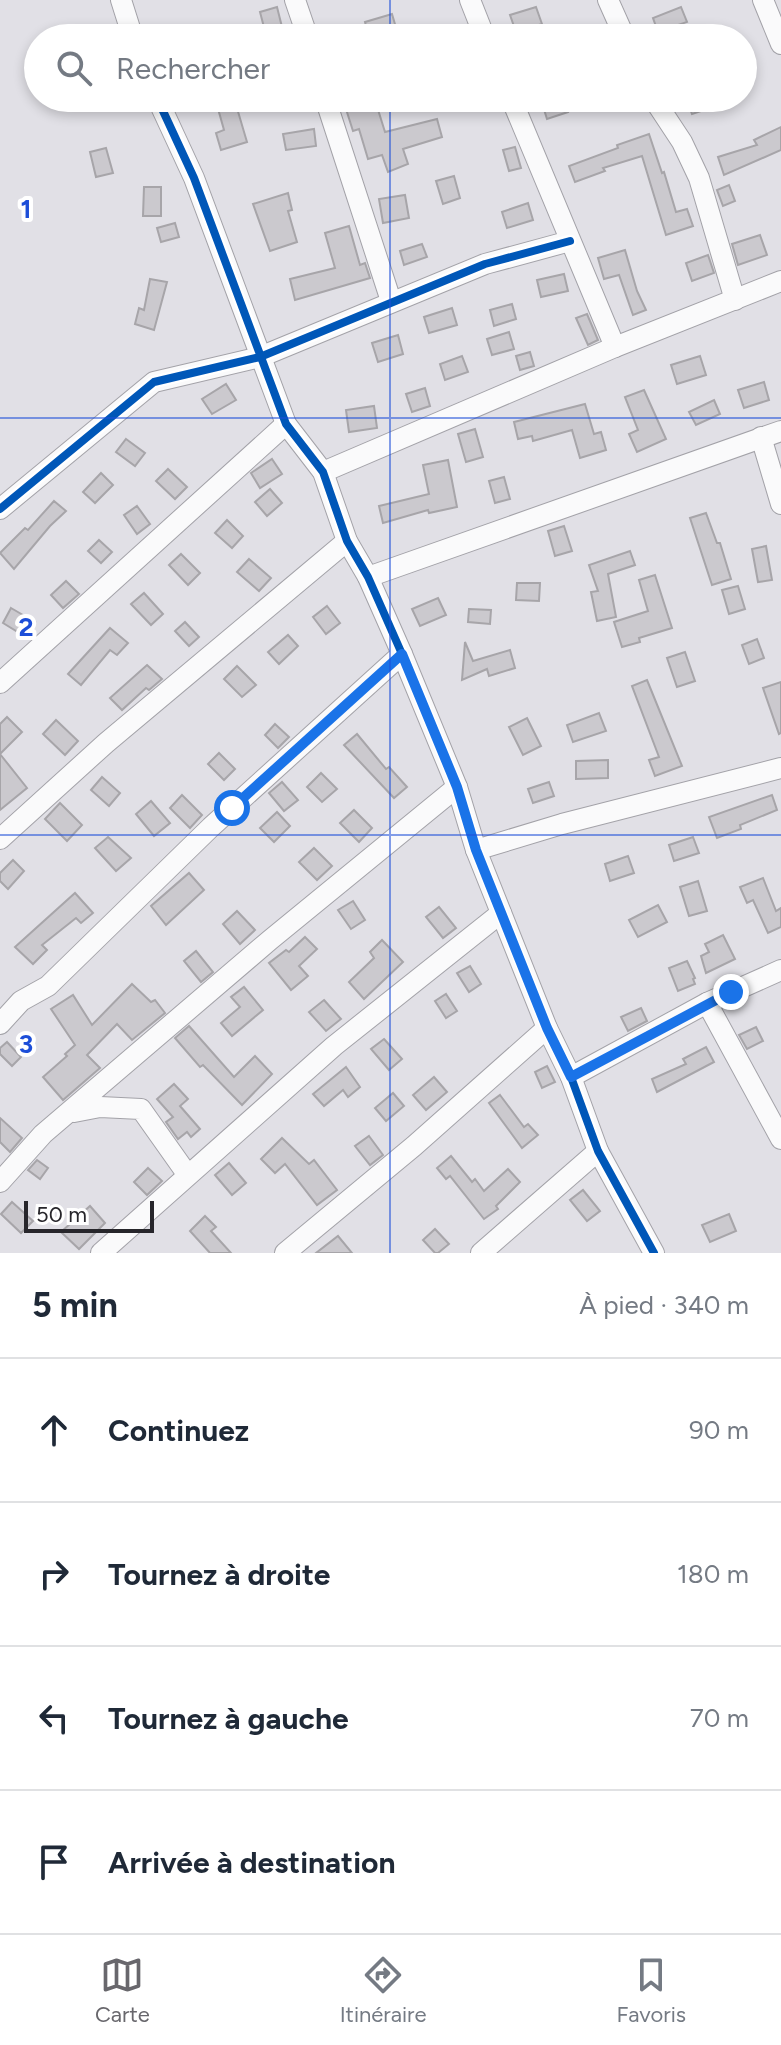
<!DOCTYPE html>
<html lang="fr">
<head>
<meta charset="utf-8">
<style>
  :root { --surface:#fff; --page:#f6f6f7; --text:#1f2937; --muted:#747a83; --line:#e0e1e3; --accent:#68676c }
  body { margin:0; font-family:Figtree,sans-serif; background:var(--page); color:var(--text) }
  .scale { position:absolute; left:24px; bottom:20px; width:130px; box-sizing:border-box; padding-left:8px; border:4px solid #27262b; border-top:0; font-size:22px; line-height:28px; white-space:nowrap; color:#27262b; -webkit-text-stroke:6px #fff; paint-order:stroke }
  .stop { position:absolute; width:24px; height:24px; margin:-18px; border:6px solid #1a73e8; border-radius:50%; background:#fff }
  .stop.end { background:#1a73e8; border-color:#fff; box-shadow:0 2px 8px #0008 }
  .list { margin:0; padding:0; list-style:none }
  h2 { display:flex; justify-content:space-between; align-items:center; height:104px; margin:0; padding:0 32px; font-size:34px }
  h2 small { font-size:26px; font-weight:400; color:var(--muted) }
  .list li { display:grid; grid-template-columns:52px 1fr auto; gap:24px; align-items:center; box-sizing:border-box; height:144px; padding:0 32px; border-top:2px solid var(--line) }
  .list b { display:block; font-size:30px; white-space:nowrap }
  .list em { font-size:26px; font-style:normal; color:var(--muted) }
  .icon { flex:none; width:44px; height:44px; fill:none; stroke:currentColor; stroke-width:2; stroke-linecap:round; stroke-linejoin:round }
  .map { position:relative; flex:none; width:781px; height:1253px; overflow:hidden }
  .search { position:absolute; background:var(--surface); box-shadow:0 4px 12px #0003; left:24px; right:24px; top:24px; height:88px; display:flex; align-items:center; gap:20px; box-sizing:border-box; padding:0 28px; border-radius:44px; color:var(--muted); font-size:30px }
  .sheet { height:680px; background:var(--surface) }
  nav { display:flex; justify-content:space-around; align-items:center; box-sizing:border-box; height:112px; border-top:2px solid var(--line); background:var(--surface); font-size:22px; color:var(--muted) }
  nav a { display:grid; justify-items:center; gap:4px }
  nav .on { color:var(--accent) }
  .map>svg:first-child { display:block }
</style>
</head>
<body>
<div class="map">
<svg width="781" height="1253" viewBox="0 0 781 1253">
  <rect width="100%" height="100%" fill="#e1e0e6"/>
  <!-- building -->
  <g fill="#cbc9ce" stroke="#a7a5a9" stroke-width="2">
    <polygon points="277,7 283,31 266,35 260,12"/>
    <polygon points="536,7 542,24 516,32 510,15"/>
    <polygon points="681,7 687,22 658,32 653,18"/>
    <polygon points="392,14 397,31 374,38 339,38 339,34 366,26 365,22"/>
    <polygon points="215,98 234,98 247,142 221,150 216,133 224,130"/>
    <polygon points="555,98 564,98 568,112 547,119 542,103"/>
    <polygon points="686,98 731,98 731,101 692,114"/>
    <polygon points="375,100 385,132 437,119 442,137 403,149 408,164 388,172 382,155 368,159 359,129 353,131 346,109"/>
    <polygon points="781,127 781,150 724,175 718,157 757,145 754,140"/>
    <polygon points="314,129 316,146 286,150 283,134"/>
    <polygon points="649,134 662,173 664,172 676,212 687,209 693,226 666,235 642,156 603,168 605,171 575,182 569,166 618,148 617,145"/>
    <polygon points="515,147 521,168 509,171 503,150"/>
    <polygon points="106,148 113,173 96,177 90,152"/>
    <polygon points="454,176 460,198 443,204 436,181"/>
    <polygon points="729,185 735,201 723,206 717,190"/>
    <polygon points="144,187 161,187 161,216 143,216"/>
    <polygon points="288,193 292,210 288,211 297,242 270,251 253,204"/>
    <polygon points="405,195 409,218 383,223 379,199"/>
    <polygon points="528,203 533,220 507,228 502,212"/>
    <polygon points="175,223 179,237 161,242 157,228"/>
    <polygon points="349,226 360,265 365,263 370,278 295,300 290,279 335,268 325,233"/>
    <polygon points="760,235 767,255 738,265 732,244"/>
    <polygon points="422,244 427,257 404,265 400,251"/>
    <polygon points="625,250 637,291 646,310 633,315 619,275 604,279 598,258"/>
    <polygon points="708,255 714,273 692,281 686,263"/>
    <polygon points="564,274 568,291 541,297 537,280"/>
    <polygon points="150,279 167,282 154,330 135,324 139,308 144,310"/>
    <polygon points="512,304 516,319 494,326 490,310"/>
    <polygon points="452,308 457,325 429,333 424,317"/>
    <polygon points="587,314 598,340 588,345 576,318"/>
    <polygon points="509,332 514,349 492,355 487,339"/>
    <polygon points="398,335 403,354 378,362 372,343"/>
    <polygon points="530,352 534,366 520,370 516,356"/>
    <polygon points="462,356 468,372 445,380 440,364"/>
    <polygon points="700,356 706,375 677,384 671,365"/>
    <polygon points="764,382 769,400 744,408 738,390"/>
    <polygon points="226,384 236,400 212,414 202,399"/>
    <polygon points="425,388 430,406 412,412 406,394"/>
    <polygon points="644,390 666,439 637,452 629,434 638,430 625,397"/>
    <polygon points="714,400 720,414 696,425 689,412"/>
    <polygon points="585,404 594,434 601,432 606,450 580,458 572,430 533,441 532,436 518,439 514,422"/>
    <polygon points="374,406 377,428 349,432 346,410"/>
    <polygon points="475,429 483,457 466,462 458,434"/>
    <polygon points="126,439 145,453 135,466 116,452"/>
    <polygon points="272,459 282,474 260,488 251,473"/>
    <polygon points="448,460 457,507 429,513 428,510 383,523 379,506 429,494 423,465"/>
    <polygon points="168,469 187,487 175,499 156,481"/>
    <polygon points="101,473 113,485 95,503 83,492"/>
    <polygon points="504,477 510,499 495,503 489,481"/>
    <polygon points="270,489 282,503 267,516 255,502"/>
    <polygon points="54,501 66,511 50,526 14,569 0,553 25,528 28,530"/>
    <polygon points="137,506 150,524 137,534 124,515"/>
    <polygon points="706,513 717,543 720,543 731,579 712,585 690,518"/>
    <polygon points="227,520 243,536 232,548 215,533"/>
    <polygon points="564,526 572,551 555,556 548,531"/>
    <polygon points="99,540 112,552 101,563 88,551"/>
    <polygon points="766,546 772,580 758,582 752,549"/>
    <polygon points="630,551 635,565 608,574 616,617 597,621 591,592 598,591 589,565"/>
    <polygon points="181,554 200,573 188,585 169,565"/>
    <polygon points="249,559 271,578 259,591 237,572"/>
    <polygon points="655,575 672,628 639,638 640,642 622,647 614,622 648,611 639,580"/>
    <polygon points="66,581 79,594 63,608 51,595"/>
    <polygon points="517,583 540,583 539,601 516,600"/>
    <polygon points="738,586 745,609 729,614 722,590"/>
    <polygon points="144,593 163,614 151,625 131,604"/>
    <polygon points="438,598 446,615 420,626 412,609"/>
    <polygon points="327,606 340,623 326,634 313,617"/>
    <polygon points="11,608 35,622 26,637 3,623"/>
    <polygon points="469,609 491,610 490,624 468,622"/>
    <polygon points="185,622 199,637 189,646 175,631"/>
    <polygon points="110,628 128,643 117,655 110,650 81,685 68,674"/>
    <polygon points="288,635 298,646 279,664 268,652"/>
    <polygon points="757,639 764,658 749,664 742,645"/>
    <polygon points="465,642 473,661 510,650 515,668 489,676 487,669 462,680"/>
    <polygon points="685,652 695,681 677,687 667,658"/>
    <polygon points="147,665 162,679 149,690 146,688 122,710 110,698"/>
    <polygon points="237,666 256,685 242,697 224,679"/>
    <polygon points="647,680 682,766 655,776 649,760 659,757 632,686"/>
    <polygon points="781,682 781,733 779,734 763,688"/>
    <polygon points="599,713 606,731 573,742 567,725"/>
    <polygon points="7,717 22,732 0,754 27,788 0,810 0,724"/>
    <polygon points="527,718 541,746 523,755 509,727"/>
    <polygon points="56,720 78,741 65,755 43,734"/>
    <polygon points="275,724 289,737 278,748 265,735"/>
    <polygon points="357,734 386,769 389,767 407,787 394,798 344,745"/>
    <polygon points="219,753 235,769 224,780 208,764"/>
    <polygon points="608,760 608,778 576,779 576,761"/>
    <polygon points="321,773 337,789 322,802 307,787"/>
    <polygon points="102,777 120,793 109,806 91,790"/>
    <polygon points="282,782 298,800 284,811 269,793"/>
    <polygon points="549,782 554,796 533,803 528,789"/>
    <polygon points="182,795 202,815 190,828 170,808"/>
    <polygon points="772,795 777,810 740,825 741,829 717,838 709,817"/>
    <polygon points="151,801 170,823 154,836 136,814"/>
    <polygon points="60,803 82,825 67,841 45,819"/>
    <polygon points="354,810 372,828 359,842 340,823"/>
    <polygon points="277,812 290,826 274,842 260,828"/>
    <polygon points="108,837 131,858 116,871 95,848"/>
    <polygon points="693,837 699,853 674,861 669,845"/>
    <polygon points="314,848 332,866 317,880 299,862"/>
    <polygon points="628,856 634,873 610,881 605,864"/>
    <polygon points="13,860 24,871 8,889 0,881 0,873"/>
    <polygon points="189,873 204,890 166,925 151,906"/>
    <polygon points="763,878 776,911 781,908 781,927 768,933 753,900 747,903 740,887"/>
    <polygon points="698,881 707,911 689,916 680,887"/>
    <polygon points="75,893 93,913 81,923 76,918 42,945 47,950 33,964 15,947"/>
    <polygon points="353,901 365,920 351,929 338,910"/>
    <polygon points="658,905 667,922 638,937 629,920"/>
    <polygon points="439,907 456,928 443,938 426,917"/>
    <polygon points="237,911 255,930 240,944 223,924"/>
    <polygon points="723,935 735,959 706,973 701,956 709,952 705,944"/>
    <polygon points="305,937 317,949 299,966 308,976 291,990 269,963 286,950 289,952"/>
    <polygon points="382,940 403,962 364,999 349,982 374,958 370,952"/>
    <polygon points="196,951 213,972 201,982 184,961"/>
    <polygon points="687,961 695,978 693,979 695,984 678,991 669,968"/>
    <polygon points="470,966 481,984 469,992 457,973"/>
    <polygon points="132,984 151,1002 155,1000 165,1013 132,1040 117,1024 87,1055 100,1068 63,1100 43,1077 67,1056 65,1054 75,1045 51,1009 73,995 92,1025"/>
    <polygon points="244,987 263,1010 232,1036 221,1023 240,1007 231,997"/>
    <polygon points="446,994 457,1011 446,1018 435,1001"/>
    <polygon points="324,1000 341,1019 326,1031 309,1012"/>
    <polygon points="641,1008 647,1021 628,1031 621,1017"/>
    <polygon points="189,1026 234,1077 255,1056 272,1074 242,1105 203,1065 200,1067 175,1038"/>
    <polygon points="756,1027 763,1041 747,1049 739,1035"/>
    <polygon points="384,1039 402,1059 389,1070 371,1049"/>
    <polygon points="7,1042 21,1057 12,1066 0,1054 0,1048"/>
    <polygon points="706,1047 714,1062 657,1092 652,1079 686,1064 683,1059"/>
    <polygon points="547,1066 555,1082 542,1088 535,1072"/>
    <polygon points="346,1067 360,1087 348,1097 343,1090 324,1106 313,1094"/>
    <polygon points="434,1077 447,1092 426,1110 413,1095"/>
    <polygon points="174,1084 188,1099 180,1106 200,1129 191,1137 187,1132 178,1139 166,1122 173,1117 157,1099"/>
    <polygon points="393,1093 404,1106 386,1121 375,1108"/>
    <polygon points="500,1095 524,1127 528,1124 538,1135 522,1148 489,1103"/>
    <polygon points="0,1118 22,1138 10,1152 0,1142"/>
    <polygon points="369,1136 383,1155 370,1165 355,1146"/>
    <polygon points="282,1138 309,1164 314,1160 337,1190 317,1205 285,1164 275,1173 261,1159"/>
    <polygon points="451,1156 472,1182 475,1179 484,1191 508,1169 520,1182 496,1206 498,1209 484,1219 450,1176 446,1179 437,1168"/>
    <polygon points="37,1160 48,1168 40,1179 28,1170"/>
    <polygon points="229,1163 246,1183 232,1195 215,1175"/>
    <polygon points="148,1168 162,1181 147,1195 134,1182"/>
    <polygon points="583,1190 600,1211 587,1221 570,1200"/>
    <polygon points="12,1202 33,1221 21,1233 1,1214"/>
    <polygon points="90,1206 105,1223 79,1249 61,1232"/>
    <polygon points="729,1214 736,1231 710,1242 702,1225"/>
    <polygon points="205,1216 216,1227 211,1231 231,1253 210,1253 190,1231"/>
    <polygon points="435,1229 449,1244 438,1253 435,1253 423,1240"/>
    <polygon points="338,1236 352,1253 316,1253"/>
  </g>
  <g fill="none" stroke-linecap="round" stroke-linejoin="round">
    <defs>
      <g id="street">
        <polyline points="121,0 133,38"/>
        <polyline points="295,0 308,38"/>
        <polyline points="470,0 485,38"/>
        <polyline points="608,0 625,38"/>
        <polyline points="763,0 781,44"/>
        <polyline points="157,98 194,178 286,424 323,472 347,541 368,577 402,654 457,787 476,850 547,1028 571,1077 598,1151 654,1253"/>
        <polyline points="325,98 391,301"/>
        <polyline points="511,98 615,347"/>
        <polyline points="653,98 682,142 699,178 735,300"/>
        <polyline points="761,437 781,504"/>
        <polyline points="323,472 615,347 781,281"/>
        <polyline points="0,509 154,382 260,357 485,264 570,241"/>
        <polyline points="368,577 781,431"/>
        <polyline points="0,683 286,424"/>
        <polyline points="0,839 106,743 347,541"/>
        <polyline points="476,850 562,824 781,768"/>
        <polyline points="707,1003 781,1139"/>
        <polyline points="0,1024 21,1001 48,986 211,827 402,654"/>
        <polyline points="571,1077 707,1003 781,970"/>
        <polyline points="74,1112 100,1107 141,1109 187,1174"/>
        <polyline points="0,1182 43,1134 270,940 457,787"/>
        <polyline points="101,1253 334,1046 501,913"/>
        <polyline points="285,1253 414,1146 547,1028"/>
        <polyline points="481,1253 598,1151"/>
      </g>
    </defs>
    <!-- street casing -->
    <use href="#street" stroke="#a3a2a8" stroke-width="22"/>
    <!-- street -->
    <use href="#street" stroke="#fafafb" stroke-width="20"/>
    <defs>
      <g id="cycleway">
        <polyline points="157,98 194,178 286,424 323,472 347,541 368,577 402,654 457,787 476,850 547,1028 571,1077 598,1151 654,1253"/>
        <polyline points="0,509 154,382 260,357 485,264 570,241"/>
      </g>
    </defs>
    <!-- cycleway casing -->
    <use href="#cycleway" stroke="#fff" stroke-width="13"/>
    <!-- cycleway -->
    <use href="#cycleway" stroke="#0057b8" stroke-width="8"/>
  </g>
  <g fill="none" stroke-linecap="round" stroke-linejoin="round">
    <!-- route -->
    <polyline stroke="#1a73e8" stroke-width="10" points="232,808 402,654 457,787 476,850 547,1028 571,1077 731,992"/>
  </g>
  <!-- grid -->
  <path fill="none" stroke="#1d4ed8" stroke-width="2" stroke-opacity="0.55" d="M390 0V38M390 98V1253M0 418H781M0 835H781"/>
  <g font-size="26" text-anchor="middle" font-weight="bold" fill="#1d4ed8" stroke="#fff" stroke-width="8" stroke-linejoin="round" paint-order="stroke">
    <text x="26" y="218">1</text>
    <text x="26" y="636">2</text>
    <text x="26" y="1053">3</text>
  </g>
</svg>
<div class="scale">50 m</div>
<div class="stop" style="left:232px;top:808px"></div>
<div class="stop end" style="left:731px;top:992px"></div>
<div class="search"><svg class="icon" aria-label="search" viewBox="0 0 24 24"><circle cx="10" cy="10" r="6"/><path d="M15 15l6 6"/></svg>Rechercher</div>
</div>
<section class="sheet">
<h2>5 min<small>À pied · 340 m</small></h2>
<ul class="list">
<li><svg class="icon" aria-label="ahead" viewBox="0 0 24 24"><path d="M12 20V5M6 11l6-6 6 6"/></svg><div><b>Continuez</b></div><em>90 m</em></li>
<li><svg class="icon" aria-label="right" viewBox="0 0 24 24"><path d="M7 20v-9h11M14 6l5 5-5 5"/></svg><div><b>Tournez à droite</b></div><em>180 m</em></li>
<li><svg class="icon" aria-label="left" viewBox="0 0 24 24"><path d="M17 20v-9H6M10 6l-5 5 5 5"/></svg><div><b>Tournez à gauche</b></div><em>70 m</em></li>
<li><svg class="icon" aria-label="arrive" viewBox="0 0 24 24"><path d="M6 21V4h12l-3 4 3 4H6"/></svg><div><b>Arrivée à destination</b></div></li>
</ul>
</section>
<nav>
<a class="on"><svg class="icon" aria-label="map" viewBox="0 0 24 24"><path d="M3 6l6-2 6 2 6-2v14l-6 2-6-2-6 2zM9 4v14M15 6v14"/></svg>Carte</a>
<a><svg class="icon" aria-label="directions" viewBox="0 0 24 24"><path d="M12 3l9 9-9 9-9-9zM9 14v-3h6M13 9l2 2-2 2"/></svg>Itinéraire</a>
<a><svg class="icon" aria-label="saved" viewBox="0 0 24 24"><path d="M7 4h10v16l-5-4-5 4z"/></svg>Favoris</a>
</nav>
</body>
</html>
